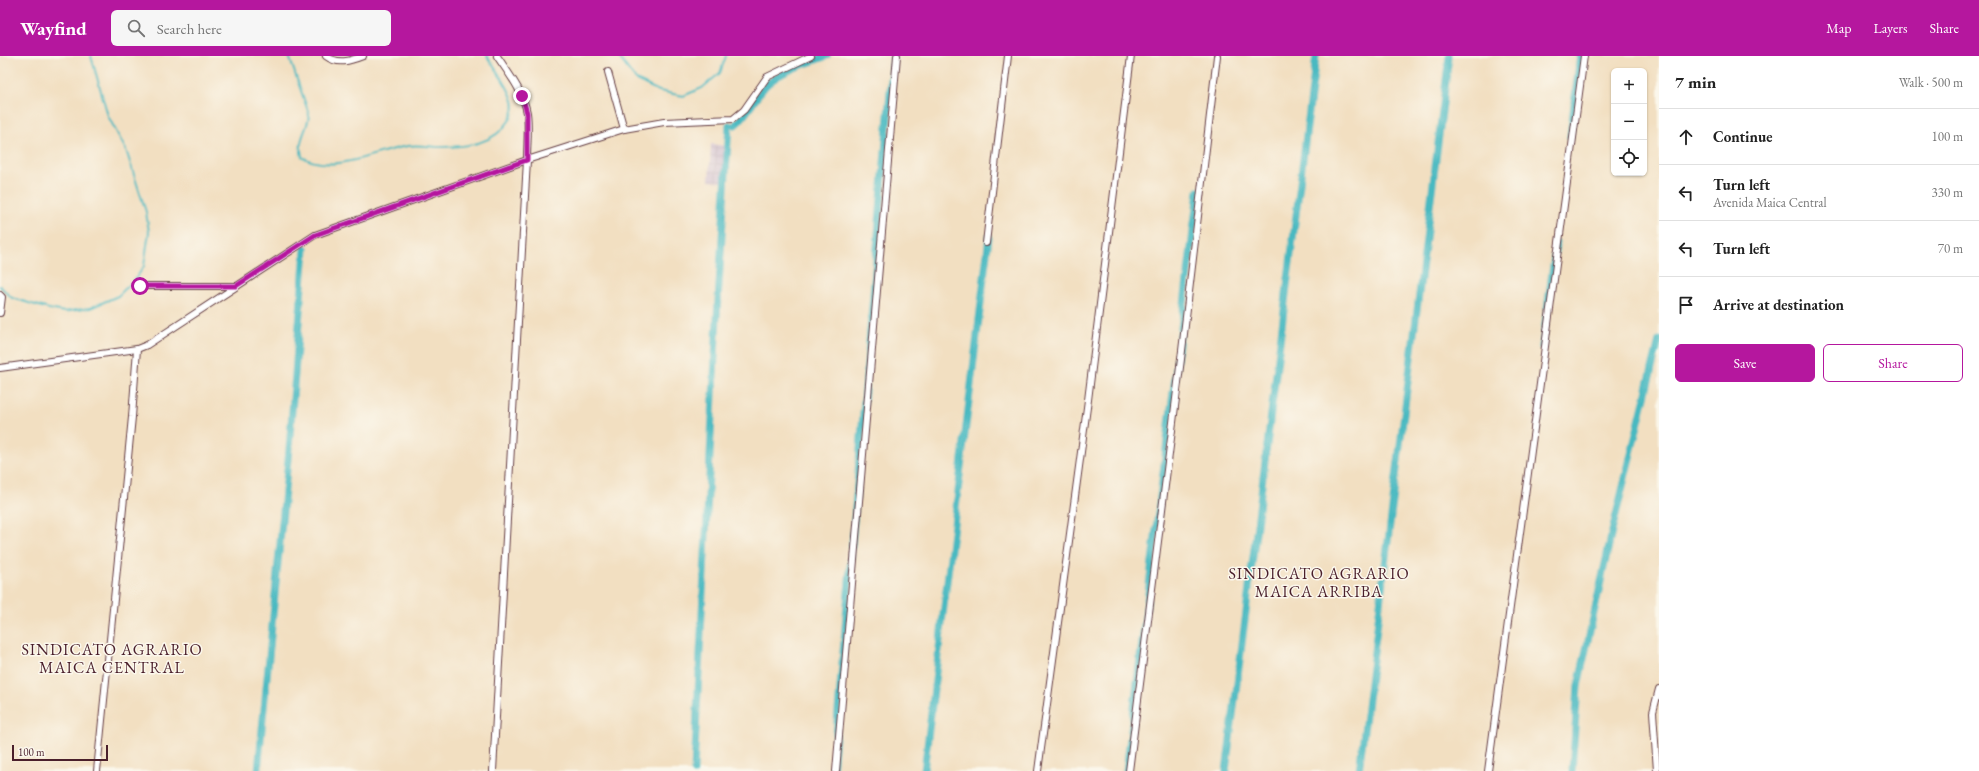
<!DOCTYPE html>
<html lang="en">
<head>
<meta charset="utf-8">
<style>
  :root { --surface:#fff; --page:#f6f6f6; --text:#222; --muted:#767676; --line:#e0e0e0; --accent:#b5179e }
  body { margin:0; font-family:"EB Garamond",serif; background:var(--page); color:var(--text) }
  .controls { position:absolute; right:12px; top:12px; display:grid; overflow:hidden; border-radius:6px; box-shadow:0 1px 3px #0004 }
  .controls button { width:36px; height:36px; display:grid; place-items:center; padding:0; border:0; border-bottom:1px solid var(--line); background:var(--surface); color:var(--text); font:20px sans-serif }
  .scale { position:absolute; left:12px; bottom:10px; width:96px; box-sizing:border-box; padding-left:4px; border:2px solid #4a1f2b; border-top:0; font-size:11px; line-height:14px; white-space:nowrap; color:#4a1f2b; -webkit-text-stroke:3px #fbf7ec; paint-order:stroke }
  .stop { position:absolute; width:12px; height:12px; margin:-9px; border:3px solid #b5179e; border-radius:50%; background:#fff }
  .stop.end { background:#b5179e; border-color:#fff; box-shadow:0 1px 4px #0008 }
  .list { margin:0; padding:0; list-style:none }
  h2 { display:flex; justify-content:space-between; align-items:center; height:52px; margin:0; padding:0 16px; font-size:17px }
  h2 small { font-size:13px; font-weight:400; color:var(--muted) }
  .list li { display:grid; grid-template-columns:26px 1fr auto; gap:12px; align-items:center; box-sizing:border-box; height:56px; padding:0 16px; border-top:1px solid var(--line) }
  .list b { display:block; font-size:15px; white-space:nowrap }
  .list p { margin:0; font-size:13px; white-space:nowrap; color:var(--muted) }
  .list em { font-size:13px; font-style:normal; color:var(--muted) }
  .actions { display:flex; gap:8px; padding:12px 16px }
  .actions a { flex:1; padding:9px 0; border:1px solid var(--accent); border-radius:6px; text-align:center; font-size:14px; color:var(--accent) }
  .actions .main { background:var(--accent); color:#fff }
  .icon { flex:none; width:22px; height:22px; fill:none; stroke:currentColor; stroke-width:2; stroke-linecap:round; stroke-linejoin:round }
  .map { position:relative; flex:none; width:1659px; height:715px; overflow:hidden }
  header { display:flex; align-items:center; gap:24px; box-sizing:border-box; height:56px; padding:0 20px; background:var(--accent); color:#fff }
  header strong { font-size:19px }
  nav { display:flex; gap:22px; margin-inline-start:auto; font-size:14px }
  .search { width:280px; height:36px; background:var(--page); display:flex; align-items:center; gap:10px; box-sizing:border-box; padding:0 14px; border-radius:6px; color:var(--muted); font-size:15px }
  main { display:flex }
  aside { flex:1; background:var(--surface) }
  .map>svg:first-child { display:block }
</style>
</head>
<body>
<header>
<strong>Wayfind</strong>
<div class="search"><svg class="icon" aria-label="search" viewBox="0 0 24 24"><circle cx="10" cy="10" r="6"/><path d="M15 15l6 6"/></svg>Search here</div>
<nav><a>Map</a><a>Layers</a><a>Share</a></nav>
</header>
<main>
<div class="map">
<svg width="1659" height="715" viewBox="0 0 1659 715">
  <defs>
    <pattern id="industrial-grid" width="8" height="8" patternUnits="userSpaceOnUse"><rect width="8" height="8" fill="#d0bdcd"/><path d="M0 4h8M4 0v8" fill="none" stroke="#b4a2b0"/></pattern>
  </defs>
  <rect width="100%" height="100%" fill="#fbf7ec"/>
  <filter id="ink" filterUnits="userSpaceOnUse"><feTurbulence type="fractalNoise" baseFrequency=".025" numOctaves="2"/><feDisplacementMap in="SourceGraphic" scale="8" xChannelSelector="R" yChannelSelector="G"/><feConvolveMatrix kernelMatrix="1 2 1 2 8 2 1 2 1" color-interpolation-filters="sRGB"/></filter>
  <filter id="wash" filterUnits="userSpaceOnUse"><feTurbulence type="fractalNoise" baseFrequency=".012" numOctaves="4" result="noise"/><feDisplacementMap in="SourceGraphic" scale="16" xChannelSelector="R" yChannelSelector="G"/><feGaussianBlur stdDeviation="0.9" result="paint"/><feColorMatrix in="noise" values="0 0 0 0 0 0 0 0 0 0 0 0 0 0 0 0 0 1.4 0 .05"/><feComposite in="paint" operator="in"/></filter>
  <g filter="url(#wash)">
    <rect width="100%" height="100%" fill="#f2dfc1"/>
    <!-- industrial -->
    <polygon fill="url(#industrial-grid)" points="711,88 726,90 725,126 709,125"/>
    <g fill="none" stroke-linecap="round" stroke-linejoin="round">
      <!-- stream -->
      <g stroke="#4ab9c1" stroke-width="2">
        <path d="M289 0 309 58C308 76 297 81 302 101 334 119 375 95 408 90 419 88 430 91 441 91 467 91 494 88 509 65 513 58 516 50 512 42 507 27 495 14 487 0"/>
        <polyline points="618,0 636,24 659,35 683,40 702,32 720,17 726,0"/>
        <polyline points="0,230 12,242 49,253 64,256 90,252 118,240 137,221 144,210 149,176 146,156 126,94 108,60 91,0"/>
      </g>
      <!-- canal -->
      <g stroke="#4ab9c1" stroke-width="7">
        <path d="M735 69C751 56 757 36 770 26 786 13 809 7 827 0"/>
        <polyline points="1570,81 1580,0"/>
        <polyline points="1542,291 1556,187"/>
        <polyline points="258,715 289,393 305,193"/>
        <polyline points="694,715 717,261 729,69"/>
        <polyline points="833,715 893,0"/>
        <polyline points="924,715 989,181"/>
        <polyline points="1126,715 1198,135"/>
        <polyline points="1226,715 1316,0"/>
        <polyline points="1359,715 1449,0"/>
        <polyline points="1572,715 1578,630 1613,471 1659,284"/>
      </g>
    </g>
  </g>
  <g filter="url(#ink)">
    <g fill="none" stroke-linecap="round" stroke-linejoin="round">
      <defs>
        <g id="minor">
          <path d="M326 0C338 9 350 5 363 0"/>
          <polyline points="608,16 624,73"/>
          <polyline points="986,187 1008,0"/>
          <polyline points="140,230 237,230"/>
          <polyline points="0,239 2,241 0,257"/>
          <polyline points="0,312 137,293 147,289 315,179 527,104 624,73 664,66 733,63 744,54 767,21 811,0"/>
          <polyline points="97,715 132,361 137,293"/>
          <path d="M493 715 527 104C527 89 529 72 527 57 523 35 509 18 497 0"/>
          <polyline points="836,715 897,0"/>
          <polyline points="1038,715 1088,344 1131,0"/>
          <polyline points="1129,715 1181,303 1217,0"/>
          <polyline points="1488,715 1584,0"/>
          <polyline points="1657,715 1653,656 1659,633"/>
        </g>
      </defs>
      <!-- minor casing -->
      <use href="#minor" stroke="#633c42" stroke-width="8"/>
      <!-- minor -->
      <use href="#minor" stroke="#fff" stroke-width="6"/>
    </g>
  </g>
  <g fill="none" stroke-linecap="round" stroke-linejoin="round" filter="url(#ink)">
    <!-- route -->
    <polyline stroke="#b5179e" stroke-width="5" points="140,230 236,230 315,179 527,104 527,57 522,40"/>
  </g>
  <g text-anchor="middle" stroke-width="3" stroke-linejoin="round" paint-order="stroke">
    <!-- neighbourhood labels -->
    <g font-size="16" letter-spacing="1" fill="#4a1f2b" stroke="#fbf7ec">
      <text x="1319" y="523">SINDICATO AGRARIO<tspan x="1319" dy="18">MAICA ARRIBA</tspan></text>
      <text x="112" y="599">SINDICATO AGRARIO<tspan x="112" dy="18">MAICA CENTRAL</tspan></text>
    </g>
  </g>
</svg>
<div class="controls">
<button>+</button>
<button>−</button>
<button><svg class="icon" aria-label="locate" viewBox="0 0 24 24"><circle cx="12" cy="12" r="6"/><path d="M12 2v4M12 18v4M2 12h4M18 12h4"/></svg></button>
</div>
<div class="scale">100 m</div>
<div class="stop" style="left:140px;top:230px"></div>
<div class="stop end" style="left:522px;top:40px"></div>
</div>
<aside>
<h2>7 min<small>Walk · 500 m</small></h2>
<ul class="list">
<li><svg class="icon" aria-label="ahead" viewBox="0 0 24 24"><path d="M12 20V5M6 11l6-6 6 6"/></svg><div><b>Continue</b></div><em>100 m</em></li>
<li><svg class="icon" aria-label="left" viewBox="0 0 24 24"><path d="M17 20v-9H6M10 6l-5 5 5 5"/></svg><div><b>Turn left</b><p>Avenida Maica Central</p></div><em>330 m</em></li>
<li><svg class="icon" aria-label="left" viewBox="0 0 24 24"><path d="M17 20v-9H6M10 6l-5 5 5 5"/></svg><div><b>Turn left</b></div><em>70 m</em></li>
<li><svg class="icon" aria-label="arrive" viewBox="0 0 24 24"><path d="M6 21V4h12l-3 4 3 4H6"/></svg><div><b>Arrive at destination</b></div></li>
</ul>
<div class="actions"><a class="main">Save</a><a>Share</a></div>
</aside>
</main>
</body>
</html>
